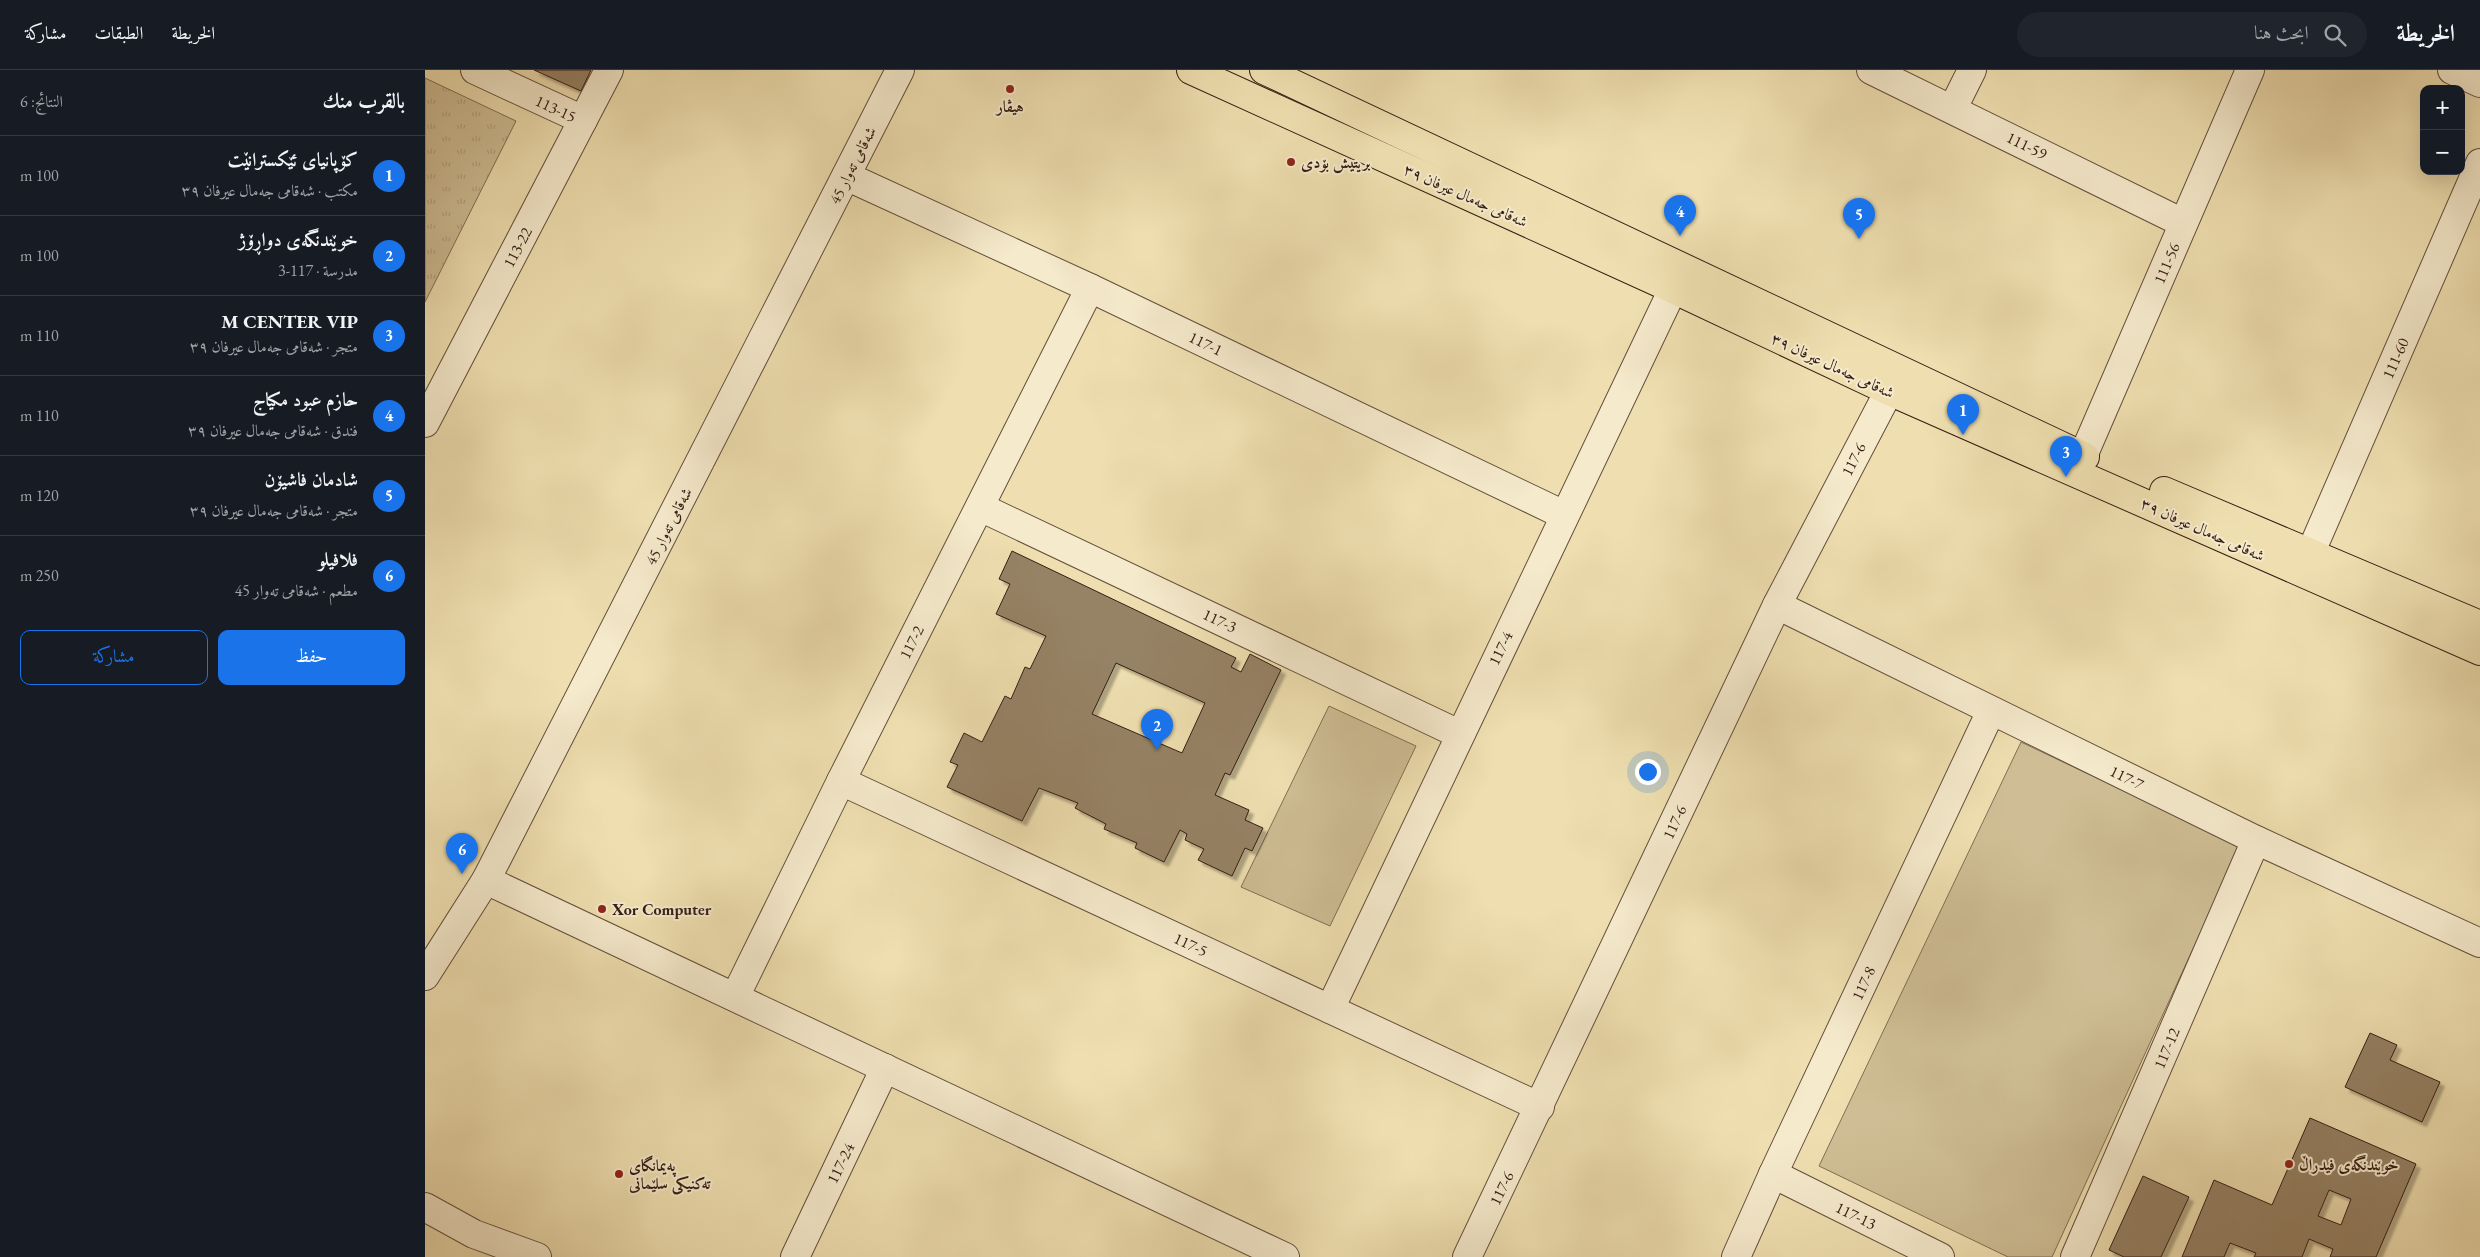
<!DOCTYPE html>
<html lang="ar">
<head>
<meta charset="utf-8">
<style>
  :root { --surface:#171b24; --page:#20242c; --text:#f1f3f6; --muted:#9ea1a6; --line:#363941; --accent:#1a73e8 }
  body { margin:0; font-family:"EB Garamond",Amiri,serif; background:var(--page); color:var(--text); direction:rtl }
  .controls { position:absolute; right:15px; top:15px; display:grid; overflow:hidden; border-radius:10px; box-shadow:0 5px 20px #0002 }
  .controls button { width:45px; height:45px; display:grid; place-items:center; padding:0; border:0; border-bottom:1px solid var(--line); background:var(--surface); color:var(--text); font:25px sans-serif }
  .you { position:absolute; left:1222px; top:701px; width:18px; height:18px; margin:-12px; border:4px solid #fff; border-radius:50%; background:#1a73e8; box-shadow:0 0 0 8px #1a73e833 }
  .badge { display:grid; place-items:center; width:32px; height:32px; border-radius:50%; background:var(--accent); color:#fff; font-size:16px; font-weight:700 }
  .pin { position:absolute; translate:-50% -41px; filter:drop-shadow(0 1px 2px #0008) }
  .pin::after { content:''; position:absolute; top:26px; width:18px; height:15px; background:inherit; clip-path:polygon(0 0,100% 0,50% 100%) }
  .list { margin:0; padding:0; list-style:none }
  h2 { display:flex; justify-content:space-between; align-items:center; height:65px; margin:0; padding:0 20px; font-size:21px }
  h2 small { font-size:16px; font-weight:400; color:var(--muted) }
  .list li { display:grid; grid-template-columns:32px 1fr auto; gap:15px; align-items:center; box-sizing:border-box; height:80px; padding:0 20px; border-top:1px solid var(--line) }
  .list b { display:block; font-size:19px; white-space:nowrap }
  .list p { margin:0; font-size:16px; white-space:nowrap; color:var(--muted) }
  .list em { font-size:16px; font-style:normal; color:var(--muted) }
  .actions { display:flex; gap:10px; padding:15px 20px }
  .actions a { flex:1; padding:11px 0; border:1px solid var(--accent); border-radius:10px; text-align:center; font-size:18px; color:var(--accent) }
  .actions .main { background:var(--accent); color:#fff }
  .icon { flex:none; width:28px; height:28px; fill:none; stroke:currentColor; stroke-width:2; stroke-linecap:round; stroke-linejoin:round }
  .map { position:relative; flex:none; width:2055px; height:1187px; overflow:hidden; direction:ltr }
  header { display:flex; align-items:center; gap:30px; box-sizing:border-box; height:70px; padding:0 25px; background:var(--surface); border-bottom:1px solid var(--line) }
  header strong { font-size:24px }
  nav { display:flex; gap:28px; margin-inline-start:auto; font-size:18px }
  .search { width:350px; height:45px; background:var(--page); display:flex; align-items:center; gap:12px; box-sizing:border-box; padding:0 18px; border-radius:28px; color:var(--muted); font-size:19px }
  main { display:flex }
  aside { flex:1; background:var(--surface) }
  .map>svg:first-child { display:block }
</style>
</head>
<body>
<header>
<strong>الخريطة</strong>
<div class="search"><svg class="icon" aria-label="search" viewBox="0 0 24 24"><circle cx="10" cy="10" r="6"/><path d="M15 15l6 6"/></svg>ابحث هنا</div>
<nav><a>الخريطة</a><a>الطبقات</a><a>مشاركة</a></nav>
</header>
<main>
<div class="map">
<svg width="2055" height="1187" viewBox="0 0 2055 1187">
  <defs>
    <pattern id="grass-tufts" width="24" height="20" patternUnits="userSpaceOnUse" patternTransform="scale(1.25)"><rect width="24" height="20" fill="#cfbe95"/><path d="M3 7l-1-3M5 7V3M7 7l1-3M15 17l-1-3M17 17v-4M19 17l1-3" fill="none" stroke="#b2a380"/></pattern>
    <filter id="shadow"><feDropShadow dx="4.5" dy="4.5" stdDeviation="1" flood-color="#0004"/></filter>
  </defs>
  <rect width="100%" height="100%" fill="#efdfb0"/>
  <filter id="stains"><feTurbulence type="fractalNoise" baseFrequency=".004" numOctaves="4"/><feColorMatrix values="0 0 0 0 .2 0 0 0 0 .09 0 0 0 0 .02 0 0 0 .5 -.17"/></filter>
  <radialGradient id="worn" r=".72"><stop offset=".6" stop-color="#630" stop-opacity="0"/><stop offset="1" stop-color="#630" stop-opacity=".3"/></radialGradient>
  <!-- grass -->
  <polygon fill="url(#grass-tufts)" stroke="#826e54" points="0,8 91,51 0,232"/>
  <!-- garden -->
  <g fill="#cfbe95" stroke="#826e54">
    <polygon points="904,636 991,676 905,856 816,817"/>
    <polygon points="1596,672 1815,776 1627,1187 1583,1187 1394,1096"/>
  </g>
  <!-- building -->
  <g fill="#968265" stroke="#351d14" fill-rule="evenodd" filter="url(#shadow)">
    <polygon points="109,0 166,0 156,21"/>
    <path d="M587 481 811 588 806 597 816 602 825 584 856 600 805 705 800 703 790 725 824 740 820 750 838 758 827 781 820 778 807 806 773 790 779 779 760 770 762 764 755 760 739 792 710 778 712 773 679 759 681 754 650 738 653 733 614 718 597 751 522 717 533 695 525 692 539 663 557 672 580 626 586 629 600 597 605 599 621 566 571 544 585 514 574 509ZM691 593 780 633 757 683 667 644Z"/>
    <polygon points="1945,963 1972,975 1965,990 2015,1012 1997,1052 1920,1017"/>
    <path d="M1885 1048 1991 1094 1951 1187H1905L1908 1179 1884 1169 1877 1187H1829L1831 1183 1805 1173 1799 1187H1757L1789 1110 1847 1135ZM1904 1120 1926 1129 1916 1155 1893 1146Z"/>
    <polygon points="1718,1106 1764,1127 1736,1187 1699,1187 1684,1180"/>
  </g>
  <g fill="none" stroke-linecap="round" stroke-linejoin="round">
    <defs>
      <g id="minor">
        <polyline points="50,0 158,50"/>
        <polyline points="1446,0 1758,153"/>
        <polyline points="2027,0 2055,13"/>
        <polyline points="1528,38 1547,0"/>
        <polyline points="421,106 665,218 1139,445"/>
        <polyline points="0,353 184,0"/>
        <polyline points="1658,386 1825,0"/>
        <polyline points="555,437 1034,664"/>
        <polyline points="1885,484 2055,93"/>
        <polyline points="1352,535 1831,770 2055,873"/>
        <polyline points="416,711 1115,1037"/>
        <polyline points="61,810 860,1187"/>
        <polyline points="0,906 61,810 475,0"/>
        <polyline points="310,927 416,711 665,218"/>
        <polyline points="905,939 1248,219"/>
        <polyline points="1348,1104 1515,1187"/>
        <polyline points="0,1137 49,1164 112,1187"/>
        <polyline points="370,1187 460,998"/>
        <polyline points="1042,1187 1352,535 1464,321"/>
        <polyline points="1311,1187 1348,1104 1566,641"/>
        <polyline points="1650,1187 1831,770"/>
      </g>
      <g id="major">
        <polyline points="766,0 1248,219 1464,321 2055,581"/>
        <polyline points="839,0 1660,387"/>
        <polyline points="1739,421 2055,555"/>
      </g>
    </defs>
    <!-- minor casing -->
    <use href="#minor" stroke="#644e3b" stroke-width="30"/>
    <!-- major casing -->
    <use href="#major" stroke="#351d14" stroke-width="30"/>
    <!-- minor -->
    <use href="#minor" stroke="#f5eacc" stroke-width="28"/>
    <!-- major -->
    <use href="#major" stroke="#efdfb0" stroke-width="28"/>
  </g>
  <!-- markers -->
  <g fill="#8f2418" stroke="#f5eacc" stroke-width="2">
    <circle cx="585" cy="19" r="5"/>
    <circle cx="866" cy="92" r="5"/>
    <circle cx="177" cy="839" r="5"/>
    <circle cx="1864" cy="1094" r="5"/>
    <circle cx="194" cy="1104" r="5"/>
  </g>
  <g text-anchor="middle" stroke-width="4" stroke-linejoin="round" paint-order="stroke">
    <!-- poi labels -->
    <g font-size="16" font-weight="bold" fill="#351d14" stroke="#f5eacc" text-anchor="start">
      <text x="585" y="42" text-anchor="middle">هيڤار</text>
      <text x="876" y="98">بریتیش بۆدی</text>
      <text x="187" y="845">Xor Computer</text>
      <text x="1874" y="1100">خوێندنگەی فیدراڵ</text>
      <text x="204" y="1101">پەیمانگای<tspan x="204" dy="18">تەکنیکی سلێمانی</tspan></text>
    </g>
    <!-- street labels -->
    <g font-size="16" fill="#351d14" stroke="#f5eacc">
      <text transform="translate(131 38) rotate(25)" y="6">113-15</text>
      <text transform="translate(1602 75) rotate(26)" y="6">111-59</text>
      <text transform="translate(427 95) rotate(-63)" y="6">شەقامی تەوار 45</text>
      <text transform="translate(1041 125) rotate(24)" y="6">شەقامی جەمال عیرفان ٣٩</text>
      <text transform="translate(92 177) rotate(-62)" y="6">113-22</text>
      <text transform="translate(1741 193) rotate(-67)" y="6">111-56</text>
      <text transform="translate(781 273) rotate(26)" y="6">117-1</text>
      <text transform="translate(1970 288) rotate(-66)" y="6">111-60</text>
      <text transform="translate(1408 295) rotate(25)" y="6">شەقامی جەمال عیرفان ٣٩</text>
      <text transform="translate(1428 389) rotate(-63)" y="6">117-6</text>
      <text transform="translate(243 456) rotate(-63)" y="6">شەقامی تەوار 45</text>
      <text transform="translate(1778 459) rotate(24)" y="6">شەقامی جەمال عیرفان ٣٩</text>
      <text transform="translate(795 550) rotate(25)" y="6">117-3</text>
      <text transform="translate(486 572) rotate(-63)" y="6">117-2</text>
      <text transform="translate(1075 578) rotate(-64)" y="6">117-4</text>
      <text transform="translate(1702 707) rotate(26)" y="6">117-7</text>
      <text transform="translate(1249 752) rotate(-65)" y="6">117-6</text>
      <text transform="translate(766 874) rotate(25)" y="6">117-5</text>
      <text transform="translate(1438 913) rotate(-65)" y="6">117-8</text>
      <text transform="translate(1741 978) rotate(-67)" y="6">117-12</text>
      <text transform="translate(415 1093) rotate(-64)" y="6">117-24</text>
      <text transform="translate(1076 1118) rotate(-64)" y="6">117-6</text>
      <text transform="translate(1431 1145) rotate(26)" y="6">117-13</text>
    </g>
  </g>
  <rect width="100%" height="100%" filter="url(#stains)"/>
  <rect width="100%" height="100%" fill="url(#worn)"/>
</svg>
<div class="controls">
<button>+</button>
<button>−</button>
</div>
<div class="you"></div>
<div class="pin badge" style="left:1538px;top:365px">1</div>
<div class="pin badge" style="left:732px;top:680px">2</div>
<div class="pin badge" style="left:1641px;top:407px">3</div>
<div class="pin badge" style="left:1255px;top:166px">4</div>
<div class="pin badge" style="left:1434px;top:169px">5</div>
<div class="pin badge" style="left:37px;top:804px">6</div>
</div>
<aside>
<h2>بالقرب منك<small>النتائج: 6</small></h2>
<ul class="list">
<li><span class="badge">1</span><div><b>کۆپانیای ئێکسترانێت</b><p>مكتب · شەقامی جەمال عیرفان ٣٩</p></div><em>100 m</em></li>
<li><span class="badge">2</span><div><b>خوێندنگەی دواڕۆژ</b><p>مدرسة · 117-3</p></div><em>100 m</em></li>
<li><span class="badge">3</span><div><b>M CENTER VIP</b><p>متجر · شەقامی جەمال عیرفان ٣٩</p></div><em>110 m</em></li>
<li><span class="badge">4</span><div><b>حازم عبود مكياج</b><p>فندق · شەقامی جەمال عیرفان ٣٩</p></div><em>110 m</em></li>
<li><span class="badge">5</span><div><b>شادمان فاشیۆن</b><p>متجر · شەقامی جەمال عیرفان ٣٩</p></div><em>120 m</em></li>
<li><span class="badge">6</span><div><b>فلافيلو</b><p>مطعم · شەقامی تەوار 45</p></div><em>250 m</em></li>
</ul>
<div class="actions"><a class="main">حفظ</a><a>مشاركة</a></div>
</aside>
</main>
</body>
</html>
